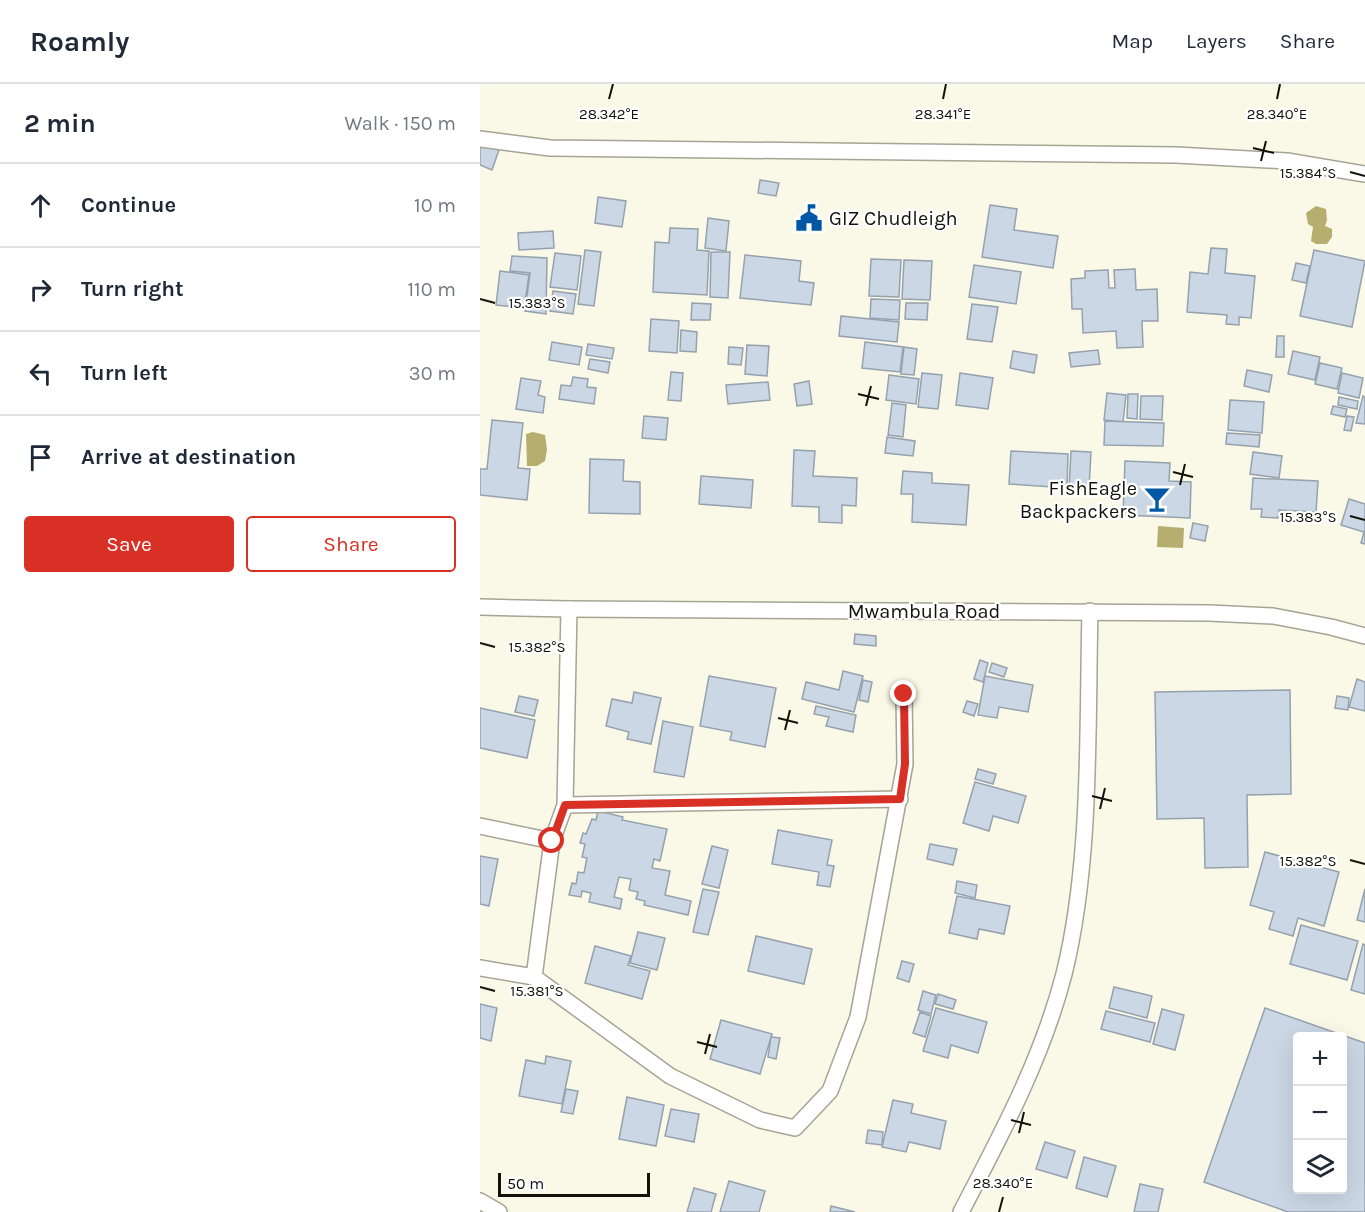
<!DOCTYPE html>
<html lang="en">
<head>
<meta charset="utf-8">
<style>
  :root { --surface:#fff; --page:#f6f6f7; --text:#1f2937; --muted:#747a83; --line:#e0e1e3; --accent:#d93025 }
  body { margin:0; font-family:Karla,sans-serif; background:var(--page); color:var(--text) }
  .controls { position:absolute; right:18px; bottom:18px; display:grid; overflow:hidden; border-radius:6px; box-shadow:0 6px 24px #0002 }
  .controls button { width:54px; height:54px; display:grid; place-items:center; padding:0; border:0; border-bottom:2px solid var(--line); background:var(--surface); color:var(--text); font:30px sans-serif }
  .scale { position:absolute; left:18px; bottom:15px; width:152px; box-sizing:border-box; padding-left:6px; border:3px solid #13120d; border-top:0; font-size:16px; line-height:21px; white-space:nowrap; color:#13120d; -webkit-text-stroke:4px #fff; paint-order:stroke }
  .stop { position:absolute; width:18px; height:18px; margin:-14px; border:4px solid #d93025; border-radius:50%; background:#fff }
  .stop.end { background:#d93025; border-color:#fff; box-shadow:0 2px 6px #0008 }
  .list { margin:0; padding:0; list-style:none }
  h2 { display:flex; justify-content:space-between; align-items:center; height:78px; margin:0; padding:0 24px; font-size:26px }
  h2 small { font-size:20px; font-weight:400; color:var(--muted) }
  .list li { display:grid; grid-template-columns:39px 1fr auto; gap:18px; align-items:center; box-sizing:border-box; height:84px; padding:0 24px; border-top:2px solid var(--line) }
  .list b { display:block; font-size:22px; white-space:nowrap }
  .list em { font-size:20px; font-style:normal; color:var(--muted) }
  .actions { display:flex; gap:12px; padding:18px 24px }
  .actions a { flex:1; padding:14px 0; border:2px solid var(--accent); border-radius:6px; text-align:center; font-size:21px; color:var(--accent) }
  .actions .main { background:var(--accent); color:#fff }
  .icon { flex:none; width:33px; height:33px; fill:none; stroke:currentColor; stroke-width:2; stroke-linecap:round; stroke-linejoin:round }
  .map { position:relative; flex:none; width:885px; height:1128px; overflow:hidden }
  header { display:flex; align-items:center; gap:36px; box-sizing:border-box; height:84px; padding:0 30px; background:var(--surface); border-bottom:2px solid var(--line) }
  header strong { font-size:28px }
  nav { display:flex; gap:33px; margin-inline-start:auto; font-size:21px }
  main { display:flex }
  aside { flex:1; background:var(--surface) }
  .map>svg:first-child { display:block }
</style>
</head>
<body>
<header>
<strong>Roamly</strong>
<nav><a>Map</a><a>Layers</a><a>Share</a></nav>
</header>
<main>
<aside>
<h2>2 min<small>Walk · 150 m</small></h2>
<ul class="list">
<li><svg class="icon" aria-label="ahead" viewBox="0 0 24 24"><path d="M12 20V5M6 11l6-6 6 6"/></svg><div><b>Continue</b></div><em>10 m</em></li>
<li><svg class="icon" aria-label="right" viewBox="0 0 24 24"><path d="M7 20v-9h11M14 6l5 5-5 5"/></svg><div><b>Turn right</b></div><em>110 m</em></li>
<li><svg class="icon" aria-label="left" viewBox="0 0 24 24"><path d="M17 20v-9H6M10 6l-5 5 5 5"/></svg><div><b>Turn left</b></div><em>30 m</em></li>
<li><svg class="icon" aria-label="arrive" viewBox="0 0 24 24"><path d="M6 21V4h12l-3 4 3 4H6"/></svg><div><b>Arrive at destination</b></div></li>
</ul>
<div class="actions"><a class="main">Save</a><a>Share</a></div>
</aside>
<div class="map">
<svg width="885" height="1128" viewBox="0 0 885 1128">
  <rect width="100%" height="100%" fill="#faf9e8"/>
  <!-- water -->
  <g fill="#b5ae6e">
    <polygon points="836,122 846,125 847,136 845,142 852,145 852,153 847,160 836,160 831,157 833,143 828,140 826,129"/>
    <polygon points="53,348 65,351 67,366 65,377 57,382 47,382 46,350"/>
    <polygon points="678,442 704,444 703,464 677,463"/>
  </g>
  <!-- building -->
  <g fill="#cbd7e4" stroke="#96a1ae" stroke-width="1.5" fill-rule="evenodd">
    <polygon points="0,58 19,66 12,86 0,81"/>
    <polygon points="280,96 299,99 296,112 278,109"/>
    <polygon points="118,113 146,117 142,143 115,139"/>
    <polygon points="510,121 537,125 534,146 578,152 573,184 502,173"/>
    <polygon points="228,134 249,137 246,167 225,164"/>
    <polygon points="190,144 218,145 217,166 229,167 227,211 173,208 175,158 189,159"/>
    <polygon points="73,147 74,164 39,166 38,149"/>
    <polygon points="731,164 747,165 745,189 775,192 771,234 759,233 759,241 746,240 747,231 707,228 710,188 728,190"/>
    <polygon points="105,166 121,168 114,222 98,220"/>
    <polygon points="834,166 885,177 872,243 820,232"/>
    <polygon points="231,168 250,168 248,214 230,213"/>
    <polygon points="75,169 101,172 97,206 70,203"/>
    <polygon points="265,171 321,177 319,197 334,199 331,221 260,214"/>
    <polygon points="32,172 67,174 66,230 45,227 50,189 30,187"/>
    <polygon points="391,175 421,176 419,213 389,212"/>
    <polygon points="424,176 452,177 450,216 422,215"/>
    <polygon points="816,179 830,182 826,199 812,196"/>
    <polygon points="494,181 541,188 536,220 489,213"/>
    <polygon points="655,185 656,206 677,205 678,237 662,237 663,263 637,264 636,247 603,249 602,225 592,225 591,195 605,194 605,187 628,186 629,204 635,204 634,186"/>
    <polygon points="20,187 49,191 44,224 16,221"/>
    <polygon points="73,207 96,210 93,230 70,227"/>
    <polygon points="391,215 420,216 419,236 390,234"/>
    <polygon points="212,219 231,220 230,236 211,236"/>
    <polygon points="426,219 448,219 447,236 425,235"/>
    <polygon points="492,220 518,223 512,258 487,255"/>
    <polygon points="361,232 419,238 417,258 359,252"/>
    <polygon points="171,235 199,237 197,269 169,267"/>
    <polygon points="201,246 217,248 216,268 200,267"/>
    <polygon points="797,252 804,252 804,273 796,273"/>
    <polygon points="72,258 102,263 99,281 69,276"/>
    <polygon points="385,258 423,263 420,288 382,284"/>
    <polygon points="108,260 134,264 132,275 106,271"/>
    <polygon points="267,261 289,262 287,292 265,290"/>
    <polygon points="249,263 263,264 261,281 248,280"/>
    <polygon points="424,263 437,265 434,291 421,290"/>
    <polygon points="618,266 620,280 591,283 589,269"/>
    <polygon points="533,267 557,271 554,289 530,284"/>
    <polygon points="813,267 840,273 835,296 808,290"/>
    <polygon points="110,275 130,278 128,289 108,285"/>
    <polygon points="840,279 862,284 857,305 835,300"/>
    <polygon points="767,286 792,291 789,308 764,302"/>
    <polygon points="191,288 203,289 201,317 188,316"/>
    <polygon points="442,289 462,291 458,325 438,323"/>
    <polygon points="480,289 513,294 508,325 476,321"/>
    <polygon points="862,289 883,294 879,314 858,309"/>
    <polygon points="409,291 439,295 436,320 406,316"/>
    <polygon points="93,293 108,295 107,303 116,304 114,320 79,315 81,301 91,302"/>
    <polygon points="41,294 61,297 58,311 65,313 63,329 36,325"/>
    <polygon points="329,297 332,320 317,322 314,300"/>
    <polygon points="288,298 290,316 248,320 246,301"/>
    <polygon points="627,309 646,311 643,338 624,336"/>
    <polygon points="648,310 658,310 657,335 647,334"/>
    <polygon points="661,312 683,312 682,336 660,335"/>
    <polygon points="883,312 885,313 885,340 876,339"/>
    <polygon points="859,313 878,317 877,325 858,321"/>
    <polygon points="750,316 784,318 782,349 748,346"/>
    <polygon points="412,319 426,321 423,353 408,351"/>
    <polygon points="853,322 867,325 865,333 851,330"/>
    <polygon points="164,332 188,334 186,356 162,354"/>
    <polygon points="867,332 874,333 871,347 864,346"/>
    <polygon points="12,336 43,339 38,384 50,385 47,416 0,411 0,385 7,385"/>
    <polygon points="625,337 684,339 683,362 624,361"/>
    <polygon points="747,349 780,351 779,363 746,360"/>
    <polygon points="407,353 435,357 433,372 405,369"/>
    <polygon points="314,366 335,367 333,392 377,394 376,422 362,421 362,439 339,438 339,423 312,422"/>
    <polygon points="531,367 588,370 587,404 529,400"/>
    <polygon points="591,367 611,368 609,405 589,405"/>
    <polygon points="773,368 802,372 799,394 770,390"/>
    <polygon points="110,375 144,376 143,397 160,398 160,430 109,429"/>
    <polygon points="645,377 690,379 689,397 711,398 710,434 643,431"/>
    <polygon points="423,387 452,389 452,399 489,401 486,441 432,438 433,410 421,410"/>
    <polygon points="221,392 273,396 271,424 219,420"/>
    <polygon points="773,394 838,397 836,428 799,426 798,434 781,433 782,425 771,425"/>
    <polygon points="869,415 885,420 885,460 881,459 884,448 861,441"/>
    <polygon points="713,439 728,442 725,457 710,454"/>
    <polygon points="375,550 396,552 396,562 374,560"/>
    <polygon points="500,576 508,579 503,598 494,595"/>
    <polygon points="512,579 527,584 524,593 509,588"/>
    <polygon points="363,587 383,592 374,628 322,615 326,598 359,606"/>
    <polygon points="229,592 296,604 285,663 250,656 252,648 220,642"/>
    <polygon points="505,592 553,601 548,628 519,623 517,634 498,631"/>
    <polygon points="877,595 885,598 885,627 869,623"/>
    <polygon points="383,596 392,598 388,618 379,616"/>
    <polygon points="810,606 811,710 767,711 768,783 725,784 724,734 677,735 675,608"/>
    <polygon points="154,608 181,614 171,660 147,655 149,648 126,642 132,615 152,619"/>
    <polygon points="39,612 58,616 54,632 35,628"/>
    <polygon points="857,612 869,614 868,626 855,624"/>
    <polygon points="487,617 498,620 494,632 483,628"/>
    <polygon points="336,622 376,631 373,648 346,642 349,633 334,630"/>
    <polygon points="0,624 55,636 47,674 0,664"/>
    <polygon points="183,637 213,643 204,693 174,688"/>
    <polygon points="498,685 516,690 513,700 495,695"/>
    <polygon points="495,698 546,712 538,739 513,732 509,747 483,739"/>
    <polygon points="118,727 143,733 142,736 187,745 180,777 174,775 172,784 190,787 185,811 211,817 208,831 164,821 165,817 156,815 158,808 149,806 151,795 139,793 134,813 142,815 140,825 109,818 111,809 102,807 101,813 89,811 92,799 96,800 98,788 104,789 107,774 102,773 105,760 100,759 103,749 106,750 112,735 116,736"/>
    <polygon points="298,746 352,756 347,781 354,782 350,803 337,801 339,788 292,780"/>
    <polygon points="450,760 477,765 473,781 447,775"/>
    <polygon points="232,762 248,766 239,804 222,800"/>
    <polygon points="785,768 859,788 844,842 818,834 813,852 789,845 794,828 770,821"/>
    <polygon points="0,772 18,775 9,822 0,820"/>
    <polygon points="477,797 497,801 495,814 475,809"/>
    <polygon points="223,805 239,808 228,851 213,848"/>
    <polygon points="885,805 885,838 877,836"/>
    <polygon points="477,812 530,822 524,850 499,845 497,855 469,849"/>
    <polygon points="821,841 878,857 867,896 810,880"/>
    <polygon points="158,848 185,854 177,886 150,879"/>
    <polygon points="276,852 332,865 324,900 268,887"/>
    <polygon points="883,860 885,861 885,910 871,906"/>
    <polygon points="115,862 151,872 148,881 170,887 162,915 105,899"/>
    <polygon points="422,877 434,880 429,898 417,894"/>
    <polygon points="634,903 672,912 667,934 629,924"/>
    <polygon points="443,907 456,911 451,930 438,926"/>
    <polygon points="458,910 476,916 473,925 455,920"/>
    <polygon points="0,920 17,924 11,957 0,954"/>
    <polygon points="456,924 507,938 498,969 471,961 468,974 443,967"/>
    <path d="M785 924 885 959V1128H808L724 1098ZM818 952H862V1106H818Z"/>
    <polygon points="682,925 704,931 695,966 673,960"/>
    <polygon points="626,927 675,939 670,958 621,945"/>
    <polygon points="440,928 451,932 445,953 433,949"/>
    <polygon points="241,936 292,950 280,990 230,975"/>
    <polygon points="291,953 300,954 296,975 288,973"/>
    <polygon points="66,972 91,977 82,1020 39,1012 46,976 65,980"/>
    <polygon points="86,1005 98,1007 93,1030 81,1028"/>
    <polygon points="147,1013 184,1021 176,1062 139,1055"/>
    <polygon points="413,1016 433,1020 431,1029 466,1037 460,1065 429,1058 426,1068 402,1063"/>
    <polygon points="191,1025 219,1030 214,1058 185,1052"/>
    <polygon points="388,1046 403,1048 402,1061 386,1059"/>
    <polygon points="565,1058 595,1067 587,1094 556,1085"/>
    <polygon points="604,1073 636,1082 627,1113 596,1104"/>
    <polygon points="249,1097 285,1107 279,1128 240,1128"/>
    <polygon points="660,1100 683,1105 678,1128 654,1128"/>
    <polygon points="214,1104 236,1110 231,1128 207,1128"/>
    <polygon points="351,1122 375,1128 350,1128"/>
  </g>
  <g fill="none" stroke-linecap="round" stroke-linejoin="round">
    <defs>
      <g id="minor">
        <polyline points="0,55 70,64 696,71 807,77 885,90"/>
        <polyline points="0,523 89,525 729,529 793,532 851,543 885,552"/>
        <polyline points="89,525 85,721 72,757 54,893 190,992 280,1036 315,1044 350,1007 378,933 425,680 424,610"/>
        <polyline points="85,721 420,715"/>
        <polyline points="0,742 72,757"/>
        <polyline points="0,884 54,893"/>
        <polyline points="0,1117 19,1128"/>
        <path d="M481 1128C521 1051 562 975 584 890 612 777 607 644 610 527"/>
      </g>
    </defs>
    <!-- minor casing -->
    <use href="#minor" stroke="#a6a495" stroke-width="18"/>
    <!-- minor -->
    <use href="#minor" stroke="#fff" stroke-width="15"/>
  </g>
  <g fill="none" stroke-linecap="round" stroke-linejoin="round">
    <!-- route -->
    <polyline stroke="#d93025" stroke-width="8" points="72,757 85,721 420,715 425,680 424,610"/>
  </g>
  <!-- ticks -->
  <path fill="none" stroke="#13120d" stroke-width="2" d="M129 15 133 0M463 15 466 0M797 15 800 0M773 64 794 69M781 77 786 57M870 88 885 92M0 215 15 219M378 310 399 315M386 322 391 302M693 388 713 393M700 401 705 380M870 432 885 436M0 559 15 563M298 634 318 639M305 646 310 626M612 712 632 717M620 725 625 704M870 776 885 780M0 903 15 907M217 958 237 963M225 970 230 950M531 1036 551 1041M539 1049 544 1028M519 1128 523 1113"/>
  <!-- icons -->
  <defs>
    <symbol id="civic-bare" viewBox="-9 -9 18 18"><path d="M-.6-6.5H3V-4.5H.6V-3L4-1V1h2V6H-6V1h2V-1L-.6-3ZM-1.2 2.5V6h2.4V2.5Z" fill="#0058a5" stroke="#fff" stroke-width="2.5" paint-order="stroke"/></symbol>
    <symbol id="bar-bare" viewBox="-9 -9 18 18"><path d="M-6-5H6L.8 .8V4.5H3.5V6h-7V4.5H-.8V.8Z" fill="#0058a5" stroke="#fff" stroke-width="2.5" paint-order="stroke"/></symbol>
  </defs>
  <g fill-rule="evenodd">
    <use href="#civic-bare" x="310" y="115" width="38" height="38"/>
    <use href="#bar-bare" x="658" y="396" width="38" height="38"/>
  </g>
  <g text-anchor="middle" stroke-width="4.5" stroke-linejoin="round" paint-order="stroke">
    <!-- poi labels -->
    <g font-size="20" fill="#13120d" stroke="#fff" text-anchor="start">
      <text x="349" y="141">GIZ Chudleigh</text>
      <text x="657" y="411" text-anchor="end">FishEagle<tspan x="657" dy="23">Backpackers</tspan></text>
    </g>
    <!-- street labels -->
    <g font-size="20" fill="#13120d" stroke="#fff">
      <text x="444" y="534">Mwambula Road</text>
    </g>
  </g>
  <g font-size="15" text-anchor="middle" fill="#13120d" stroke="#fff" stroke-width="4.5" stroke-linejoin="round" paint-order="stroke">
    <text x="129" y="35">28.342°E</text>
    <text x="463" y="35">28.341°E</text>
    <text x="797" y="35">28.340°E</text>
    <text x="828" y="94">15.384°S</text>
    <text x="57" y="224">15.383°S</text>
    <text x="828" y="438">15.383°S</text>
    <text x="57" y="568">15.382°S</text>
    <text x="828" y="782">15.382°S</text>
    <text x="57" y="912">15.381°S</text>
    <text x="523" y="1104">28.340°E</text>
  </g>
</svg>
<div class="controls">
<button>+</button>
<button>−</button>
<button><svg class="icon" aria-label="layers" viewBox="0 0 24 24"><path d="M12 4l9 5-9 5-9-5zM3 14l9 5 9-5"/></svg></button>
</div>
<div class="scale">50 m</div>
<div class="stop" style="left:72px;top:757px"></div>
<div class="stop end" style="left:424px;top:610px"></div>
</div>
</main>
</body>
</html>
